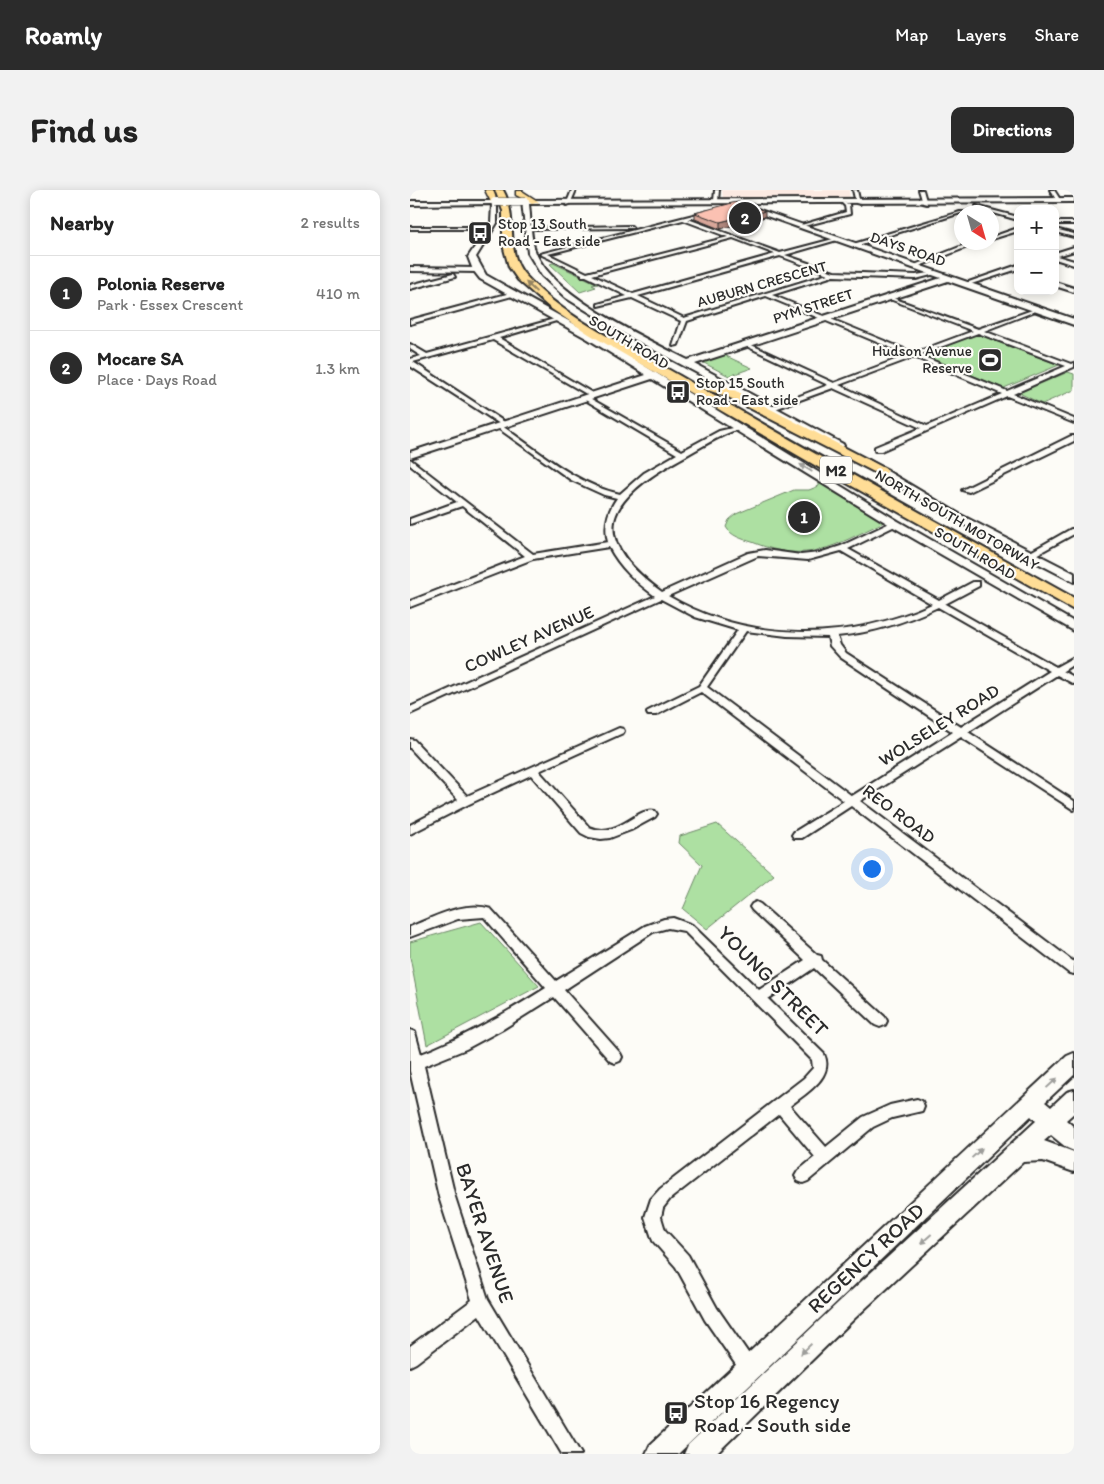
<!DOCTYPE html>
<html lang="en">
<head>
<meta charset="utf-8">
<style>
  :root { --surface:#fff; --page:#f2f2f2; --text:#222; --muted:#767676; --line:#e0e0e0; --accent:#2b2b2b }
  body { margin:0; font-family:Itim,sans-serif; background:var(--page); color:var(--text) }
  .controls { position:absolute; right:15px; top:15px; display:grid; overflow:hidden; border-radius:10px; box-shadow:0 2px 12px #0003 }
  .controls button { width:45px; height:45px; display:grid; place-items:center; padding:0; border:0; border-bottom:1px solid var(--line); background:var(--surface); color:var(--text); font:25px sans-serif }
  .compass { position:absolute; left:544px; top:15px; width:45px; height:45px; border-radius:50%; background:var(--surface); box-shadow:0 2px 12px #0003; rotate:143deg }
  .you { position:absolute; left:461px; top:678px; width:18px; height:18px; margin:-12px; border:4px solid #fff; border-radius:50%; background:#1a73e8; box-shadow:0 0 0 8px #1a73e833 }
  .badge { display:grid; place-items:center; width:32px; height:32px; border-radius:50%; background:var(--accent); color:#fff; font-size:16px; font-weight:700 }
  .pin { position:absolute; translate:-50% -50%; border:2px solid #fff; box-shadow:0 1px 5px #0006 }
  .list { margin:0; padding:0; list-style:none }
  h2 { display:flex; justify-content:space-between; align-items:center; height:65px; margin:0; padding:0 20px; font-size:21px }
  h2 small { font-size:16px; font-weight:400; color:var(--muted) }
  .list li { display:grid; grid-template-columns:32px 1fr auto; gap:15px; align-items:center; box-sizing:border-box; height:75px; padding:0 20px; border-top:1px solid var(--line) }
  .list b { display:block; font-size:19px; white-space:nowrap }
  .list p { margin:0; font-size:16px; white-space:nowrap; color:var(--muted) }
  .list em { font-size:16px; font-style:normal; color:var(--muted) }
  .map { position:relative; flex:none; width:664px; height:1264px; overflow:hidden; border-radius:10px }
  header { display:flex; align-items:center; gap:30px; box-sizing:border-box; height:70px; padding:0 25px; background:var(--accent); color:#fff }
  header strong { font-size:24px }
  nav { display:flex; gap:28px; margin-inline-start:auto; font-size:18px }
  .intro { display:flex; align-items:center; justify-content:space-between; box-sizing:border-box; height:120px; padding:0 30px }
  h1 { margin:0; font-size:35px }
  .button { padding:12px 22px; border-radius:10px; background:var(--accent); color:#fff; font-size:18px; font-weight:700 }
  main { display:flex; gap:30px; padding:0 30px }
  aside { flex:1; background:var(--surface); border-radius:10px; box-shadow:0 2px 12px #0003 }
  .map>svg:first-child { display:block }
</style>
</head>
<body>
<header>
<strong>Roamly</strong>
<nav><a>Map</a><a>Layers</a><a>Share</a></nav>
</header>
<div class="intro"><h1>Find us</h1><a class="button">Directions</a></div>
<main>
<aside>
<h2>Nearby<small>2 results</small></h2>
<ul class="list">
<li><span class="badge">1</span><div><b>Polonia Reserve</b><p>Park · Essex Crescent</p></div><em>410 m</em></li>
<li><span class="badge">2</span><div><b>Mocare SA</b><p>Place · Days Road</p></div><em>1.3 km</em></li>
</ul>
</aside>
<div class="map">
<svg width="664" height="1264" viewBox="0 0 664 1264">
  <rect width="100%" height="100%" fill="#fdfcf7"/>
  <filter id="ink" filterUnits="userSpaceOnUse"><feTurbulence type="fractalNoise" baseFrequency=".02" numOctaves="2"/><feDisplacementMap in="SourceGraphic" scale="10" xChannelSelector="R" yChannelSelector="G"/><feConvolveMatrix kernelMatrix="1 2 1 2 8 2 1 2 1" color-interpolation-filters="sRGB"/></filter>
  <g filter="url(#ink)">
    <!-- built -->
    <polygon fill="#fceae2" points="312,0 439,0 440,9 313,9"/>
    <!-- green -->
    <g fill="#ade0a2" stroke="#6c8666">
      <polygon points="143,73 188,94 182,95 186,97 170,102 140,74"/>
      <polygon points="567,144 649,175 594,198 512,165"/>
      <polygon points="314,165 342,178 319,186 292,172"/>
      <polygon points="658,182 664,184 664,200 632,214 609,203"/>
      <path d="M412 292 474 332C423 356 399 375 342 352 332 349 321 346 316 337L319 330 326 324 384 300H399L409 296V293Z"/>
      <polygon points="307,634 364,685 297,739 273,719 292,675 269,653 270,646"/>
      <polygon points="71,732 129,796 17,855 0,767 0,752"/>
    </g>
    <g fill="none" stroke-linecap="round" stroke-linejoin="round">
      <defs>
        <g id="street">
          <polygon points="162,0 166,0 160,14 156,15"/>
          <polygon points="305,0 309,0 308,11 306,12 304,11"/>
          <polygon points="443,0 447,0 450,14 446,13"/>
          <polygon points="509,0 513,0 517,14 513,13"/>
          <polygon points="640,0 644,0 651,11 647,11"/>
          <polygon points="431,12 439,14 440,24 390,37 388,36 436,22 435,16"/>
          <polygon points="566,16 608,27 608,30 566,18"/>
          <path d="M299 21 301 23 278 29 370 63 427 48V50L375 65 424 82 506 85 525 82V84L506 89 423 86 362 105 504 163 563 141 477 108V106L568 139 628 118V120L574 141 661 174 664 173V177L603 204 664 229V233L597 206 471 261H465V257L511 238 423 198 365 219H361V217L418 195 332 154 337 153 424 193 498 165 356 106 277 131 268 155 263 156 271 131 222 108 188 116V114L217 106 176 86H172V84L130 64ZM273 30 318 47 177 83 138 64ZM323 48 365 64 223 104 182 85ZM370 66 418 84 274 128 228 106ZM568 143 656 176 597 201 509 165ZM504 167 592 204 517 236 429 195Z"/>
          <polygon points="550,22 554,22 445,56 440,55"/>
          <rect x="645" y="32" width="19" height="2"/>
          <polygon points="221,36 223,38 119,39 117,38"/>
          <polygon points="0,37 81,37 83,38 81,39 0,39"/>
          <polygon points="608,38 608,41 582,49 582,47"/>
          <polygon points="645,39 664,44 664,47 645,42"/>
          <polygon points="562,52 570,52 507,77 502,76"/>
          <polygon points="664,57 664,61 647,66 664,71 664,75 645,69 645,63"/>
          <polygon points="608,75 608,79 558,95 553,94"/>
          <polygon points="0,77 67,78 70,80 67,82 0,81"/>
          <polygon points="43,84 45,87 0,99 0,95"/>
          <polygon points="645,92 664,98 664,102 645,96"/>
          <polygon points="104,102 106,105 0,134 0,130"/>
          <path d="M148 128 153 129 89 148 184 204V206H180L83 150 3 172 96 233V235L92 236C129 261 165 294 210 304L234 283 267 264 172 208V206H176L272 261 309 241 331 236V238C309 245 290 258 270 269 196 310 175 346 252 402L338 363 355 360 391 365 409 363 431 356 484 331 488 333 487 335 438 359 529 410 563 392H569V396L535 414 646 477 664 467V474L653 481 664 487V494L647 485 558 542 664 611V620L551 547 450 611 664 772V784L659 783 441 616 392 648H384L382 645 384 642 434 611 291 502 246 525H238L237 523 238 521 289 496 328 440 285 427 251 409 0 524V517L245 406C226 392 210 378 199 357L123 369 0 417V411L115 366 52 316 0 334V329L47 312 0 275V269L123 364 198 352C194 336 197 322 207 308L194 305 161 290 85 236 90 234 0 176V169L11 166 0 159V154L17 164ZM431 361 522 414C439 452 338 453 258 406L348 366 398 370ZM528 417 640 481 551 537 436 463 430 455 427 446C463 443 496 432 528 417ZM336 441 377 446 418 447 420 456 430 467 543 542 442 606 297 497Z"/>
          <polygon points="661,246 664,246 664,251 559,302 552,300"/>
          <polygon points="661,339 664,339 664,344 622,367 616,367 615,365"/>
          <path d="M209 538 213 539 214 541 213 543 129 581 179 637C208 650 227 616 245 621L247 624 245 627 221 640 200 648 191 649 179 647 171 643 121 585 59 614 0 644V635L48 610 0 558V549L4 550 57 606Z"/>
          <path d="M346 712 350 714 407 765 411 766 412 770 475 827 477 831 475 835 470 837 465 835 404 778 358 809 414 864C425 887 396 903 380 916L416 957 453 927 480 915 507 909 512 911 514 916 512 921 482 928 463 937 398 991 393 993 388 991 385 986 388 981 405 967 369 924 260 1009 253 1018 251 1027 255 1040 278 1065 307 1118 345 1173 348 1179 345 1185 339 1188 333 1185 295 1130 266 1077 243 1051 235 1027 241 1009 250 999 394 888 403 878 402 870 274 741 258 738 243 742 154 800 210 863 212 867 210 871 205 873 200 871 144 807 93 839 56 859 14 876 45 1007 78 1109 171 1264H152L69 1125 6 1173 0 1176V1156L62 1110 29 1007 0 881V840L5 842 11 864C57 846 94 824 136 798L74 727 48 729 0 747V737C24 727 55 710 81 719L146 791 235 736 254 729 263 728 282 735 349 800 395 770 342 720 340 717 342 714Z"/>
        </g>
        <g id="secondary">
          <path d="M664 8V12L119 14C121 29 120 49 126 63 143 106 237 149 278 170L531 88 331 17 333 14 664 129V135L538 91 285 174 433 254 434 256 429 259 218 146 156 108 132 86 118 63 112 12 115 10Z"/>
          <polygon points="0,11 87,11 87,33 66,67 76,85 184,145 488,331 664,432 664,441 480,335 242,189 0,268 0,262 236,185 178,149 70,89 63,80 58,67 81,33 82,14 0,15"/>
          <polygon points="457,269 551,325 664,383 664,392 543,329 453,274 453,270"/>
          <polygon points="664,863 664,885 635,912 641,917 657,902 664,900 664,923 656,930 664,937 664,961 657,958 641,945 634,951 664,962 664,982 633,971 613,972 445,1128 306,1264 274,1264 278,1255 429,1112 626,931 621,926 268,1264 236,1264 240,1255 657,866"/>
        </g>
        <g id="primary">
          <polygon points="75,0 83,0 88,14 82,14"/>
          <polygon points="106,1 112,1 129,12 122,14 106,5"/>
        </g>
        <g id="highway">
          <path d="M85 0H93C109 28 94 61 115 85 154 129 220 157 270 186 400 262 532 335 664 408V420L408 277 179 144 140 118 108 90 99 77 93 55V21Z"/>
          <polygon points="298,192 324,200 478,280 476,283 466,283 316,206 294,199 292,196"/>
        </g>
      </defs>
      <!-- street casing -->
      <use href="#street" stroke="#2b2b2b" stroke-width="4"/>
      <!-- secondary casing -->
      <use href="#secondary" stroke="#2b2b2b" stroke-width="4"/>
      <!-- primary casing -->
      <use href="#primary" stroke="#2b2b2b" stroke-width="3"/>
      <!-- highway casing -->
      <use href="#highway" stroke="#2b2b2b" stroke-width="4"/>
      <!-- street -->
      <use href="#street" fill="#fdfcf7" fill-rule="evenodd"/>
      <!-- secondary -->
      <use href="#secondary" fill="#fdfcf7" fill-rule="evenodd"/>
      <!-- primary -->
      <use href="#primary" fill="#ffdd96" fill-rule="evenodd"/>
      <!-- highway -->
      <use href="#highway" fill="#ffdd96" fill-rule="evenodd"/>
      <defs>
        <polyline id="secondary-bridge" points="85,12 115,12"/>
      </defs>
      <!-- secondary-bridge casing -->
      <use href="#secondary-bridge" stroke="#2b2b2b" stroke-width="9" stroke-linecap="butt"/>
      <!-- secondary-bridge -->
      <use href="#secondary-bridge" stroke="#fdfcf7" stroke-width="8"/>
    </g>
    <!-- wall -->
    <polygon fill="#d8a699" stroke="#2b2b2b" points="285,23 355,27 310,39 285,29"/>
    <!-- shaded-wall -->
    <polygon fill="#b0877d" stroke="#2b2b2b" points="355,21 355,27 310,39 310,32"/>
    <!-- building -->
    <polygon fill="#fbc1b2" stroke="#2b2b2b" points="329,12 355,21 310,32 285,23 322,13"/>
    <!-- one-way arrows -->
    <defs><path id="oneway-solid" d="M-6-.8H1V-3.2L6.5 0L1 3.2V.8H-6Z" transform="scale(1.25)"/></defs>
    <use fill="#958460" href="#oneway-solid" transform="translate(121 97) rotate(-137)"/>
    <g fill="#9e9e9b">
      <use href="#oneway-solid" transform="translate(396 278) rotate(-148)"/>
      <use href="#oneway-solid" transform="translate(642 893) rotate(-43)"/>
      <use href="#oneway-solid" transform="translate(567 963) rotate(-43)"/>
      <use href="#oneway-solid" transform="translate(516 1049) rotate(138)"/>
      <use href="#oneway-solid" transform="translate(396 1159) rotate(136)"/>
    </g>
  </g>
  <!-- icons -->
  <defs>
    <symbol id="bus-square" viewBox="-11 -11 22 22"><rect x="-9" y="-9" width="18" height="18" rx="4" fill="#2b2b2b" stroke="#fdfcf7"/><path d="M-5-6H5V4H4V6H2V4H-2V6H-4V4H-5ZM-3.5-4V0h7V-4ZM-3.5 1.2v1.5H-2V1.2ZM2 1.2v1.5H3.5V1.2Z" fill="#fff"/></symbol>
    <symbol id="stadium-square" viewBox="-11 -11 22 22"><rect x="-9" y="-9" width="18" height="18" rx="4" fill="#2b2b2b" stroke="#fdfcf7"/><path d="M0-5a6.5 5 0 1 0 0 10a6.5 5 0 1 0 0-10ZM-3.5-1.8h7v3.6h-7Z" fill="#fff"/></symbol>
  </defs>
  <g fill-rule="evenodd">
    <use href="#bus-square" x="56" y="29" width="28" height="28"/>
    <use href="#stadium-square" x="566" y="156" width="28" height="28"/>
    <use href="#bus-square" x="254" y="188" width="28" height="28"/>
    <use href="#bus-square" x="252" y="1209" width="28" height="28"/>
  </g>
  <g text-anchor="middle" stroke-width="4.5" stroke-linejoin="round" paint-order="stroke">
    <!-- far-poi labels -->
    <g font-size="15" fill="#2b2b2b" stroke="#fdfcf7" text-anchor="start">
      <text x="88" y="39">Stop 13 South<tspan x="88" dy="17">Road - East side</tspan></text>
      <text x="562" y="166" text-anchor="end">Hudson Avenue<tspan x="562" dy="17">Reserve</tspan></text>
      <text x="286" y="198">Stop 15 South<tspan x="286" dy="17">Road - East side</tspan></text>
    </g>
    <!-- far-street labels -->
    <g font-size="15" fill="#2b2b2b" stroke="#fdfcf7">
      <text transform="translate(498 59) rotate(19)" y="5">DAYS ROAD</text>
      <text transform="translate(352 94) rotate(-16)" y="5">AUBURN CRESCENT</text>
      <text transform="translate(403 116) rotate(-18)" y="5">PYM STREET</text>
      <text transform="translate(219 152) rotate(31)" y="5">SOUTH ROAD</text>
      <text transform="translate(547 330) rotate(30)" y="5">NORTH SOUTH MOTORWAY</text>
      <text transform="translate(565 363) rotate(30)" y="5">SOUTH ROAD</text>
    </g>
    <!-- shield labels -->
    <rect fill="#fdfcf7" stroke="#6a6a68" stroke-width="1" x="410" y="266.5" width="32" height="27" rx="4"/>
    <g font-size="16" font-weight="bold" fill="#2b2b2b">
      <text x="426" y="286">M2</text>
    </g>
    <!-- street labels -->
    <g font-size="18" fill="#2b2b2b" stroke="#fdfcf7">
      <text transform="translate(119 449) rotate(-24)" y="6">COWLEY AVENUE</text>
      <text transform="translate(529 535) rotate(-32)" y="6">WOLSELEY ROAD</text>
      <text transform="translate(489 624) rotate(37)" y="6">REO ROAD</text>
    </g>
    <!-- near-street labels -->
    <g font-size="21" fill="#2b2b2b" stroke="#fdfcf7">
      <text transform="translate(363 791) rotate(45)" y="7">YOUNG STREET</text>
      <text transform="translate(75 1043) rotate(72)" y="7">BAYER AVENUE</text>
      <text transform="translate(456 1068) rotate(-43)" y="7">REGENCY ROAD</text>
    </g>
    <!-- near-poi labels -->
    <g font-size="21" fill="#2b2b2b" stroke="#fdfcf7" text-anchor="start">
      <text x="284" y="1218">Stop 16 Regency<tspan x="284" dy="24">Road - South side</tspan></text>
    </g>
  </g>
</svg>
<div class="controls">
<button>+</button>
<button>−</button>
</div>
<svg class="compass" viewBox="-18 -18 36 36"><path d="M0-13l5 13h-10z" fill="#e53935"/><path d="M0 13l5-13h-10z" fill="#767676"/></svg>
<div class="you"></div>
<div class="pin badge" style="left:394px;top:327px">1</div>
<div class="pin badge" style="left:335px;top:28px">2</div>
</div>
</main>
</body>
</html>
